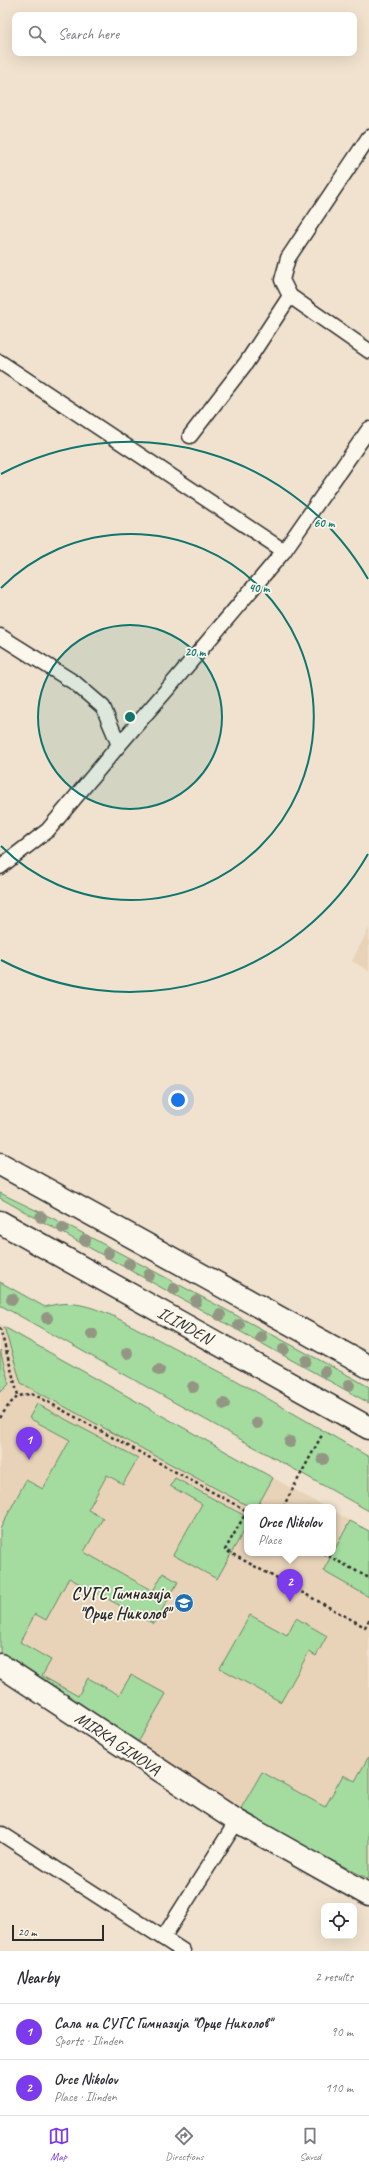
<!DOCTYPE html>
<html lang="en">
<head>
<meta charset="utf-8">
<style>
  :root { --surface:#fff; --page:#f7f7f7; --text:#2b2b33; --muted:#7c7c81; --line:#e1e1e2; --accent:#7c3aed }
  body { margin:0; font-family:Caveat,sans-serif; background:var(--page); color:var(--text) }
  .controls { position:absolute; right:12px; bottom:12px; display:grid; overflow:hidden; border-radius:8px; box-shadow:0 4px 16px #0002 }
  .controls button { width:36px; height:36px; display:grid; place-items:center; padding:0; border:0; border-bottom:1px solid var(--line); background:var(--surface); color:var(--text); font:20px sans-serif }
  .scale { position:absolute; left:12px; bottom:10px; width:92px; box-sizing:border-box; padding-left:4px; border:2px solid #2b2b2b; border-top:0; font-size:11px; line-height:14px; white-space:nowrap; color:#2b2b2b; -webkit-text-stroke:3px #fbf7ec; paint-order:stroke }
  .you { position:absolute; left:178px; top:1100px; width:14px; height:14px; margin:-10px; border:3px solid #fff; border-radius:50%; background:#1a73e8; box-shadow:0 0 0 6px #1a73e833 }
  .badge { display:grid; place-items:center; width:26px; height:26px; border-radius:50%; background:var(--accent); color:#fff; font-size:13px; font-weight:700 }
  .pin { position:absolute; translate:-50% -33px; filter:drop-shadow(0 1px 2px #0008) }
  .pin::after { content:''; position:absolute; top:21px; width:14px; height:12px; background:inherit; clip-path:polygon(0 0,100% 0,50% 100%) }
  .popup { position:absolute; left:244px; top:1504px; width:92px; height:52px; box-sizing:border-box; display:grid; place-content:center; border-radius:8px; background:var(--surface); filter:drop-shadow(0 1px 3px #0005); font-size:13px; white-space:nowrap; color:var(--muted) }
  .popup b { font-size:15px; color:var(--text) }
  .popup::after { content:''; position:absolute; left:50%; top:100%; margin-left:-8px; border:8px solid transparent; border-top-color:var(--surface) }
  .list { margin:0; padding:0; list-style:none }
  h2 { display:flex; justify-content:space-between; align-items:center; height:52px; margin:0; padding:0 16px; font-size:17px }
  h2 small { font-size:13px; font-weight:400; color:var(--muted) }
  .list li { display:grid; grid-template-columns:26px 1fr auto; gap:12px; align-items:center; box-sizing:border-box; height:56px; padding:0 16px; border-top:1px solid var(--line) }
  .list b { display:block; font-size:15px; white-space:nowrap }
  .list p { margin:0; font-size:13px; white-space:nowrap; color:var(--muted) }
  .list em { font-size:13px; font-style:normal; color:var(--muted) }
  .icon { flex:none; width:22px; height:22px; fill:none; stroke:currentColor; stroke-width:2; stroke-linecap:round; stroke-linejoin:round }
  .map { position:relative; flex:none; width:369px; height:1951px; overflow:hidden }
  .search { position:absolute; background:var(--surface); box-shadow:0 4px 16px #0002; left:12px; right:12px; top:12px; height:44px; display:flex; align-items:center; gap:10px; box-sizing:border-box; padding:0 14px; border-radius:8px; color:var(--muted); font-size:15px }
  .sheet { height:164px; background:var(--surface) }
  nav { display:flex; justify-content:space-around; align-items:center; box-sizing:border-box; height:56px; border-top:1px solid var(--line); background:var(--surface); font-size:11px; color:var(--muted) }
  nav a { display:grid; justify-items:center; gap:2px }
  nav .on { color:var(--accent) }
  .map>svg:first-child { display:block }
</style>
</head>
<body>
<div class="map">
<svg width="369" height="1951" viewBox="0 0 369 1951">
  <rect width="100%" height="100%" fill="#f0e2ce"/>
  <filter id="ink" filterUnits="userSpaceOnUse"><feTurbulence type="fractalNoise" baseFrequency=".025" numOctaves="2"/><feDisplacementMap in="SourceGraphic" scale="8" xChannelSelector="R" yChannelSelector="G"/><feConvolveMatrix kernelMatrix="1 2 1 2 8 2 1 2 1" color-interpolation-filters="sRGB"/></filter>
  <g filter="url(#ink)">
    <!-- built -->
    <g fill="#e8d3b9">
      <polygon points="369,928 369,971 352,961"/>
      <polygon points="0,1324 325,1507 247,1507 247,1553 333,1553 333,1511 369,1531 369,1879 240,1810 0,1653"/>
    </g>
    <!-- green -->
    <g fill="#a4dca0" stroke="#688466">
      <polygon points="0,1193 75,1229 353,1378 369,1387 369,1403 0,1198"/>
      <path d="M0 1282 45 1307C70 1299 90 1306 113 1316L234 1379 369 1457V1511L0 1305Z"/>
      <polygon points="4,1327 273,1478 257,1507 250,1507 21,1383"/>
      <polygon points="0,1350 9,1384 0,1393"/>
      <polygon points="37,1404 138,1458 123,1484 107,1475 88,1510 103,1518 84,1552 153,1591 163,1573 178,1582 154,1624 69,1578 46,1620 35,1614 20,1642 51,1660 42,1676 78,1696 88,1678 119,1695 131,1675 166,1694 136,1746 0,1653 0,1529 26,1480 43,1489 70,1440 29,1418"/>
      <polygon points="175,1478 247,1517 247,1525 217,1579 173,1555 202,1504 170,1486"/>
      <polygon points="350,1521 369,1531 369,1597 323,1571"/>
      <polygon points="250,1615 287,1635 296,1618 327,1636 316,1656 309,1652 281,1702 220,1668"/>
      <polygon points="369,1756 369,1879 293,1841 240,1810 262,1772 325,1807 343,1775 355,1781"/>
    </g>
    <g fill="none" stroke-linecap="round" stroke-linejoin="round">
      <defs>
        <g id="lane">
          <polyline points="369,137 288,258 282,280 290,296 369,351"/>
          <polyline points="0,362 284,551"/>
          <polyline points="190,436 246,363 290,296"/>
          <polyline points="0,636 75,683 103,707 119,745"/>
          <polyline points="0,867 48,830 119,745 171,685 284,551 369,429"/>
          <polyline points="2,1834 183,1951"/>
          <polyline points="163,1938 237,1821"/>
        </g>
        <polyline id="street" points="0,1665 237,1821 369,1895"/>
        <g id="secondary">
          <polyline points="0,1164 369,1367"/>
          <polyline points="0,1222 369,1428"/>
        </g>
      </defs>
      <!-- lane casing -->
      <use href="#lane" stroke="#2b2b2b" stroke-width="17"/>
      <!-- street casing -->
      <use href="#street" stroke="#2b2b2b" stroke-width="25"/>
      <!-- secondary casing -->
      <use href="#secondary" stroke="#2b2b2b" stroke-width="25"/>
      <!-- path -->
      <g stroke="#2b2b2b" stroke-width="2.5" stroke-dasharray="3 3" stroke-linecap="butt">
        <polyline points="0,1328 18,1395"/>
        <path d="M0 1418C9 1404 17 1391 35 1395L247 1511"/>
        <polyline points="283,1507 323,1433"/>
        <polyline points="247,1511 225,1550 365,1627 369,1620"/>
        <polyline points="323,1553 369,1578"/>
      </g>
      <!-- lane -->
      <use href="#lane" stroke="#fbf7ec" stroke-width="14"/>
      <!-- street -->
      <use href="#street" stroke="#fbf7ec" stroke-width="22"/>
      <!-- secondary -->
      <use href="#secondary" stroke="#fbf7ec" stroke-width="22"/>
    </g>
    <!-- trees -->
    <g fill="#949684">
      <circle cx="41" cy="1217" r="6"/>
      <circle cx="63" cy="1228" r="6"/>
      <circle cx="85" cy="1240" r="6"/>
      <circle cx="108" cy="1253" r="6"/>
      <circle cx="129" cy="1264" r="6"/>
      <circle cx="149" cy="1275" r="6"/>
      <circle cx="174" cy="1289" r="6"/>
      <circle cx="12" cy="1299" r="6"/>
      <circle cx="196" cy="1301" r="6"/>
      <circle cx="220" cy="1315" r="6"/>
      <circle cx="47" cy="1318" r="6"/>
      <circle cx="239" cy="1325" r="6"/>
      <circle cx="92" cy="1334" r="6"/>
      <circle cx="261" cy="1337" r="6"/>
      <circle cx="284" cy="1349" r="6"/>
      <circle cx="127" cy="1353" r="6"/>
      <circle cx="306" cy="1361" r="6"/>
      <circle cx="159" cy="1370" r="6"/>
      <circle cx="325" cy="1372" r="6"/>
      <circle cx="349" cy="1385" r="6"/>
      <circle cx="193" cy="1387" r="6"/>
      <circle cx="224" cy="1404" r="6"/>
      <circle cx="257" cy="1423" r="6"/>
      <circle cx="290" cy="1442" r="6"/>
      <circle cx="323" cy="1459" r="6"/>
    </g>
  </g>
  <!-- distance rings -->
  <circle cx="130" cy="717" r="92" fill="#0f766e" fill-opacity=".12"/>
  <g fill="none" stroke="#0f766e" stroke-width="2">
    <circle cx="130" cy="717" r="92"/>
    <path d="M1 588A183 183 0 1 1 1 846"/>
    <path d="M368 854A275 275 0 0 1 1 960M1 474A275 275 0 0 1 368 579"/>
  </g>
  <!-- icons -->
  <defs>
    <symbol id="school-disc" viewBox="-11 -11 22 22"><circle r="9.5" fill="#1f6fb2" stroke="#fbf7ec"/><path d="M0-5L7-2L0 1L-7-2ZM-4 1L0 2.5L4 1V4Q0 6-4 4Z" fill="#fff"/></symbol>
  </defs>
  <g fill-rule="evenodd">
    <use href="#school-disc" x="173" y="1592" width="22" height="22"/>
  </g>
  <g text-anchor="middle" stroke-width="3.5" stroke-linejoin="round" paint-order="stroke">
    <!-- street labels -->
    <g font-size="17" fill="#2b2b2b" stroke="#fbf7ec">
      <text transform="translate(185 1325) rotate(29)" y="6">ILINDEN</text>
      <text transform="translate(118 1743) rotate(34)" y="6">MIRKA GINOVA</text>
    </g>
    <!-- poi labels -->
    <g font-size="17" font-weight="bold" fill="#2b2b2b" stroke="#fbf7ec" text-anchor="end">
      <text x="170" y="1599">СУГС Гимназија<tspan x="170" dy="20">"Орце Николов"</tspan></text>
    </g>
  </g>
  <circle cx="130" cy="717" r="6" fill="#0f766e" stroke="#fbf7ec" stroke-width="2"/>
  <g font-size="12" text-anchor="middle" font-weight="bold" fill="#0f766e" stroke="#fbf7ec" stroke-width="3.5" stroke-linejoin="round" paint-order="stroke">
    <text x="324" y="527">60 m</text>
    <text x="259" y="592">40 m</text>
    <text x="195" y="656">20 m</text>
  </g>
</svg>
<div class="controls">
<button><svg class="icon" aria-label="locate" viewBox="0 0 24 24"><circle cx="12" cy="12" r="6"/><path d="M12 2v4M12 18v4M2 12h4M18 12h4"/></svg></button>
</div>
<div class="scale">20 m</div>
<div class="you"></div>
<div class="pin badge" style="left:29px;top:1460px">1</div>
<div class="pin badge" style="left:290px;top:1602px">2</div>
<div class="popup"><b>Orce Nikolov</b>Place</div>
<div class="search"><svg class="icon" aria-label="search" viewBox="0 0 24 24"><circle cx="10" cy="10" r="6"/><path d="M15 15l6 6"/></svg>Search here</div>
</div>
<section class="sheet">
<h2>Nearby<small>2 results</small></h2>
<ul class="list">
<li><span class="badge">1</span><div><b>Сала на СУГС Гимназија &quot;Орце Николов&quot;</b><p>Sports · Ilinden</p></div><em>90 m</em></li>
<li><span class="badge">2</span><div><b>Orce Nikolov</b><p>Place · Ilinden</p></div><em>110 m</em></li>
</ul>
</section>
<nav>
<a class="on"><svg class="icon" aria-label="map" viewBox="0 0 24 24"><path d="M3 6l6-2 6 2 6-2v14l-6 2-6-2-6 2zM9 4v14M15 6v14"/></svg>Map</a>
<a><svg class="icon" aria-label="directions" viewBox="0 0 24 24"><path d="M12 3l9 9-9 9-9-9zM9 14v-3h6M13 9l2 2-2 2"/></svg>Directions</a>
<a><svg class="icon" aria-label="saved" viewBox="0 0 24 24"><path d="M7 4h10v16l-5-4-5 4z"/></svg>Saved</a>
</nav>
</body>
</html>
